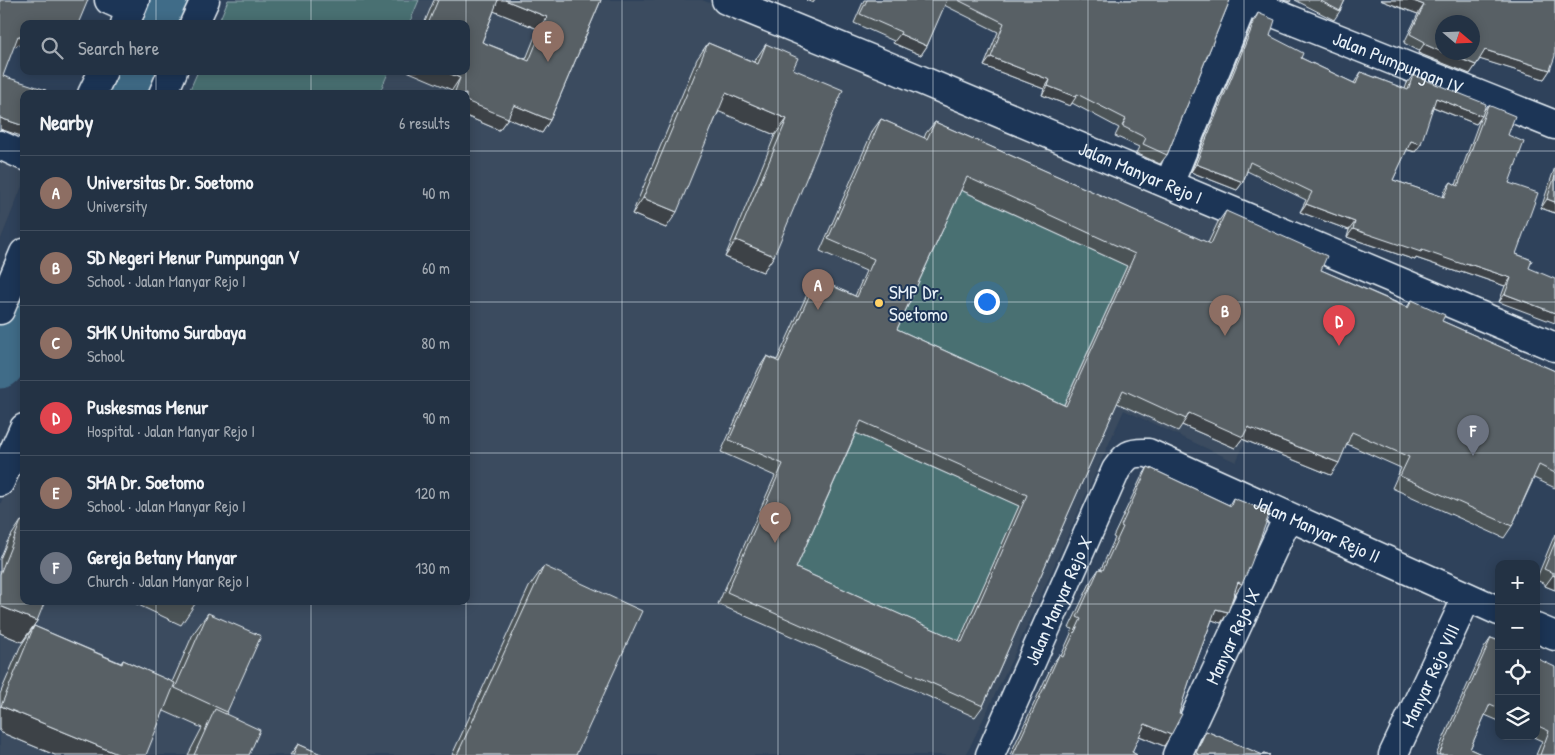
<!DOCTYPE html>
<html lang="en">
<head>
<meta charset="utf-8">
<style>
  :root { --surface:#233244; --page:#2b3a4b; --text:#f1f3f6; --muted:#a3aab2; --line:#404d5d; --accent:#ffd166 }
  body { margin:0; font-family:"Patrick Hand",sans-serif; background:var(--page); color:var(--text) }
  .controls { position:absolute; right:15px; bottom:15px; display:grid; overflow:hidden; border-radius:10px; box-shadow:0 2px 12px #0003 }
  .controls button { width:45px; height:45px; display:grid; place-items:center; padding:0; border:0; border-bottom:1px solid var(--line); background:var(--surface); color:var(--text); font:25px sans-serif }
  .compass { position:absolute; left:1435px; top:15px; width:45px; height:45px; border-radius:50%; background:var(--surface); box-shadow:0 2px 12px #0003; rotate:109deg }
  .you { position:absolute; left:986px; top:301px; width:18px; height:18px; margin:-12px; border:4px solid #fff; border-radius:50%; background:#1a73e8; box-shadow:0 0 0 8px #1a73e833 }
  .badge { display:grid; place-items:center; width:32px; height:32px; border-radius:50%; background:var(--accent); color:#fff; font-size:16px; font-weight:700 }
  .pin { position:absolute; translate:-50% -41px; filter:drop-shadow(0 1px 2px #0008) }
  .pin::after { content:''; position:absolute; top:26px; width:18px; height:15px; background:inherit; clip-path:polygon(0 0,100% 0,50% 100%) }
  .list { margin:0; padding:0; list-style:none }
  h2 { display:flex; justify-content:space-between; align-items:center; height:65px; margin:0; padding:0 20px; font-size:21px }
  h2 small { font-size:16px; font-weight:400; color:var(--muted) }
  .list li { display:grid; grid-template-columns:32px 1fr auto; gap:15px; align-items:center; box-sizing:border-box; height:75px; padding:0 20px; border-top:1px solid var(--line) }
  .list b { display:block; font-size:19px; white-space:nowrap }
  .list p { margin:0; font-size:16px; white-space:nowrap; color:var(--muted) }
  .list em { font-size:16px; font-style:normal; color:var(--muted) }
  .icon { flex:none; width:28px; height:28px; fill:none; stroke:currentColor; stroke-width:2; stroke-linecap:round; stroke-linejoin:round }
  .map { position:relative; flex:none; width:1555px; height:755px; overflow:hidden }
  .search { position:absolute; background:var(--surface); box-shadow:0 2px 12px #0003; left:20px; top:20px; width:450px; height:55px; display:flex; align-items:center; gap:12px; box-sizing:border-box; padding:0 18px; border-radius:10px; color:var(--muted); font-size:19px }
  .panel { position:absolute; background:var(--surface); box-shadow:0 2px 12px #0003; left:20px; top:90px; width:450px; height:515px; border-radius:10px }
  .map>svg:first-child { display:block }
</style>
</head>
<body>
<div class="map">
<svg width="1555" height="755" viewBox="0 0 1555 755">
  <rect width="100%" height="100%" fill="#2f425b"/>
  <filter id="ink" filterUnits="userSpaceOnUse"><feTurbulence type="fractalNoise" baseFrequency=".02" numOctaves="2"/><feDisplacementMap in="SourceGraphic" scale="10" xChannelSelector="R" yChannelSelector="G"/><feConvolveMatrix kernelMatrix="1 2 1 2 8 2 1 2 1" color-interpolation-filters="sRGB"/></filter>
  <g filter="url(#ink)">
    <!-- built -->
    <g fill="#3b4b5e">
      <polygon points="419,0 702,0 1328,258 1236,462 1124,410 1013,657 966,755 0,755 0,505 5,493 24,479 24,601 466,601 466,94 379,94 389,71 466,71 466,24 409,24"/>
      <polygon points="0,156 24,165 24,181 0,241"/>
    </g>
    <!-- green -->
    <g fill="#496f72" stroke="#98b0b5">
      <polygon points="228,0 419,0 409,24 218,24"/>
      <polygon points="198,71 389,71 379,94 188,94"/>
      <polygon points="958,189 1127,266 1058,417 889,340"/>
      <polygon points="853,432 1019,506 954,653 788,579"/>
    </g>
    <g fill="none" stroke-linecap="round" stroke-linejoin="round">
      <!-- river -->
      <g stroke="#416c88" stroke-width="49">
        <polyline points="155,24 166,0"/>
        <polyline points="122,94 133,71"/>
        <polyline points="0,364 24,307"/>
      </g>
      <defs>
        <g id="minor">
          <polyline points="109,0 131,10"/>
          <path id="s1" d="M726 0 890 67 1555 347"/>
          <path id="s2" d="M1241 0 1555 125"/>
          <polyline points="0,145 24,156"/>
          <polyline points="1169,184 1244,1"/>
          <polyline points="1536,628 1555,636"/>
          <path id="s3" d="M990 755 1116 470C1127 455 1129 452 1148 453L1499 611"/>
          <path id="s4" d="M1177 755 1288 517"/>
          <path id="s5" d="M1393 755 1467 597"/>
        </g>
        <g id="secondary">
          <polyline points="125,24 135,0"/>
          <polyline points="194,24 205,0"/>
          <polyline points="92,94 103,71"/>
          <polyline points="163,94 173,71"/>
          <polyline points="0,310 24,253"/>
          <polyline points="0,482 24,428"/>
        </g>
      </defs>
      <!-- minor casing -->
      <use href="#minor" stroke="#e8f1f8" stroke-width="31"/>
      <!-- secondary casing -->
      <use href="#secondary" stroke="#e8f1f8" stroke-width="31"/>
      <!-- minor -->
      <use href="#minor" stroke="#1d3557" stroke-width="28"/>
      <!-- secondary -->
      <use href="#secondary" stroke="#1d3557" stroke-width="28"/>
    </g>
    <!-- wall -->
    <g fill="#4c5357" stroke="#e8f1f8" fill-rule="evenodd">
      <path d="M434 0H601L550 120 542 133 508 118 499 130 466 116V94H450L452 90 466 24H424ZM494 11 538 29 526 59 482 42Z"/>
      <polygon points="806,0 815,0 813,3"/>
      <polygon points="864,0 1230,0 1167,155 1160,164 1136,153 1139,147 1115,136 1119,128 1072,103 1070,106 1042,95 1044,89 984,66 998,32 944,5 927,46 921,55 893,43 894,41 854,23"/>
      <polygon points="1295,0 1345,0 1340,11 1334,20"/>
      <polygon points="1380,0 1555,0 1550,70 1544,79 1480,59 1470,74 1418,53 1419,51 1404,43 1418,14"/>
      <path d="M1258 13 1270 36 1301 58 1354 83 1361 72 1405 89 1407 83 1413 75 1484 110 1488 105 1508 135 1509 183 1516 254 1532 260 1499 302 1505 286 1461 271 1460 273 1416 258 1415 260 1347 237 1349 230 1300 212 1306 200 1247 171 1243 182 1237 190 1191 172 1253 21ZM1433 107 1476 124 1480 119 1456 185 1451 182 1445 190 1443 197 1393 180 1407 149 1415 152Z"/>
      <polygon points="708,43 754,62 766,44 793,69 774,256 763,272 725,257 775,135 719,111 666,228 632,214 697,59"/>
      <path d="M881 119 924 138 926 133 935 122 1208 243 1218 222 1226 211 1321 270 1407 307 1412 300 1442 321 1555 371V488L1534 478 1512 526 1504 538 1392 488 1401 468 1347 444 1331 475 1242 439 1235 448 1182 425 1178 431 1117 403 983 706 975 717 718 604 775 476 721 452 759 368 767 356 777 360 809 290 817 279 855 296 866 271 820 251 873 130ZM961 190 1127 266 1064 405 897 329ZM856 433 1019 506 959 641 796 568Z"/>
      <polygon points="1555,167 1555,213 1541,208"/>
      <polygon points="1148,467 1229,505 1233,498 1235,594 1221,623 1212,620 1193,670 1171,735 1164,746 1139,736 1132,752 1137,755 1010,755 1052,665 1059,655 1061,656 1073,629 1069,628 1092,579 1099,569 1101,569 1115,538 1113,537 1141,478"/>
      <polygon points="21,521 37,621 22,642 0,633 0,559 7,542"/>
      <polygon points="1555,534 1555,590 1545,586 1545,584 1536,580"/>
      <polygon points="544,566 576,755 452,755 529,587"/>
      <polygon points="130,601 197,601 181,625"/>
      <polygon points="208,613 227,712 226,714 249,755 188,755 202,728 164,711 55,755 0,732 0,694 20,647 34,626 121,663 123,660 172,682 193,634"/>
      <polygon points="1491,638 1499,641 1499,721 1485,715 1470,749 1483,755 1436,755 1484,648"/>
      <polygon points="1536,658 1555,755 1536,755 1542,741 1531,736 1536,736"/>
      <polygon points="1206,731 1262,755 1264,753 1270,755 1194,755 1203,736"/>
      <polygon points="298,744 323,755 290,755"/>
    </g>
    <!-- shaded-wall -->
    <g fill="#3e4347" stroke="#e8f1f8">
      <polygon points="497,0 505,0 547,17 538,29 491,10"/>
      <polygon points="1283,0 1291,0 1290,2"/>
      <polygon points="1380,0 1411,0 1424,5 1418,14"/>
      <polygon points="900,34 927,46 921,55 893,43"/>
      <polygon points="23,35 24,47 18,44 16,47 12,45 18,36"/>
      <polygon points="1424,44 1442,52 1476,65 1470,74 1418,53"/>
      <polygon points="1485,50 1550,70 1544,79 1479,59"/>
      <polygon points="991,57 1050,80 1044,89 984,66"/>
      <polygon points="407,71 444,71 460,78 452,90"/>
      <polygon points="1048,86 1076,97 1070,106 1042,95"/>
      <polygon points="726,93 787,119 775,135 715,110"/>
      <polygon points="1436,98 1482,116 1476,124 1431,106"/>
      <polygon points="466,101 514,105 550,120 542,133 508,118 499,130 466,116"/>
      <polygon points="0,118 24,126 24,137 0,129"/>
      <polygon points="1411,141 1421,144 1415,152 1405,149"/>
      <polygon points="1196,164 1243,182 1237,190 1191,172"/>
      <polygon points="643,198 677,212 666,228 632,214"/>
      <polygon points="1547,199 1555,202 1555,213 1541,208"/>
      <polygon points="1306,204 1355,222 1349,230 1300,212"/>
      <polygon points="1353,229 1466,263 1511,278 1505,286 1461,271 1460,273 1416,258 1415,260 1347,237"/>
      <polygon points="736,240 774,256 763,272 725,257"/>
      <polygon points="1505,294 1555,313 1555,323 1499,302"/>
      <polygon points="1189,413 1248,427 1339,463 1331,475 1242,439 1235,448 1182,425 1186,419"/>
      <polygon points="1553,575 1555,576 1555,590 1545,586"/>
      <polygon points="1238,582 1242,584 1235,594 1231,593"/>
      <polygon points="0,606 37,621 22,642 0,633"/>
      <polygon points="1216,609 1228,612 1221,623 1209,619"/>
      <polygon points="1,706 120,755 55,755 0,732 0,707"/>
      <polygon points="1145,724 1171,735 1164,746 1137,735"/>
    </g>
    <!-- building -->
    <g fill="#586065" stroke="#e8f1f8" fill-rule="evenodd">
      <polygon points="0,0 88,0 78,24 24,24 24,35 22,38 18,36 3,76 46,90 45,94 24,94 24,126 0,118"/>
      <polygon points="438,0 498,0 482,42 529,61 547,17 505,0 601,0 550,120 514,105 508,118 466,101 466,94 454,94 460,78 444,71 466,71 466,24 428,24"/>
      <polygon points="867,0 947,0 927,46 900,34 901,32 860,14"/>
      <polygon points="958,0 1230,0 1167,155 1143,144 1146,138 1122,126 1126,119 1077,94 1076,97 1048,86 1050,80 991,57 1004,23"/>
      <polygon points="1319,0 1345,0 1340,11"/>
      <polygon points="1411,0 1555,0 1555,56 1550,70 1485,50 1476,65 1444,52 1472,52 1472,22 1442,22 1442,52 1424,44 1425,42 1410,34 1424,5"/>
      <polygon points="1258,13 1275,20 1270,36 1303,53 1301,58 1356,84 1361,72 1408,90 1413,75 1486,104 1482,116 1436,98 1421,144 1411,141 1393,180 1444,197 1451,182 1458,186 1488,105 1515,116 1508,135 1524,142 1509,183 1538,193 1516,254 1532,260 1529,268 1555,279 1555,313 1505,294 1511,278 1466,263 1465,265 1422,250 1421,252 1353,229 1355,222 1306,204 1312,192 1250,162 1243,182 1196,164"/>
      <polygon points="708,43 758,64 766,44 798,58 793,69 843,90 774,256 736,240 787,119 726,93 677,212 643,198"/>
      <path d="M881 119 927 139 935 122 1211 244 1226 211 1327 256 1321 270 1408 308 1412 300 1445 315 1442 321 1555 371V473L1539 465 1512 526 1400 476 1409 457 1352 432 1339 463 1248 427 1243 437 1189 413 1186 419 1123 390 983 706 727 592 783 464 729 440 767 356 779 362 817 279 857 297 874 259 828 239ZM967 177 1135 254 1066 406 897 329ZM861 421 1027 495 962 642 796 568Z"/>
      <polygon points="1555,176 1555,202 1547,199"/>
      <polygon points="1148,467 1231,506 1233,498 1270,512 1251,564 1242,584 1238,582 1228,612 1216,609 1193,670 1179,713 1182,714 1171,735 1145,724 1132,752 1137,755 1013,755 1059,655 1063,657 1081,619 1077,617 1099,569 1103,570 1123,527 1121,526"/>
      <polygon points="21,521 24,522 24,601 45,601 37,621 0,606 0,574"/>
      <polygon points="1555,542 1555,576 1553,575 1553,573 1544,569"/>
      <polygon points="544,566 642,611 576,755 457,755"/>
      <polygon points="208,613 261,636 227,712 175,688"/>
      <polygon points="34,626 122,664 123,660 175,683 146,755 120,755 1,706"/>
      <polygon points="1491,638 1499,641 1499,708 1490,704 1470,749 1483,755 1439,755"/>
      <polygon points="1536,658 1555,667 1555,755 1540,755 1549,731 1536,725"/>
      <polygon points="215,709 260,730 249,755 194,755"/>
      <polygon points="1206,731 1263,755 1200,755 1196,753"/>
      <polygon points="298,744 323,755 293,755"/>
      <polygon points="1264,753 1270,755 1263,755"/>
    </g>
  </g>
  <!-- grid -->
  <path fill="none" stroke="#e8f1f8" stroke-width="1" stroke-opacity="0.55" d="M156 0V24M311 0V24M466 0V755M622 0V755M778 0V755M933 0V755M1088 0V755M1244 0V755M1400 0V755M156 71V94M311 71V94M0 151H24M466 151H1555M0 302H24M466 302H1555M0 453H24M466 453H1555M156 601V755M311 601V755M0 604H1499M1536 604H1555"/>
  <!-- markers -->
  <circle fill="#ffd166" stroke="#1d3557" stroke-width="2" cx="879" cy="303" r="5"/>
  <g text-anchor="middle" stroke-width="4" stroke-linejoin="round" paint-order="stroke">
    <!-- street labels -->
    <g font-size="19" fill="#e8f1f8" stroke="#1d3557">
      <text dy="7" stroke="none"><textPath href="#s2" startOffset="169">Jalan Pumpungan IV</textPath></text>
      <text dy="7" stroke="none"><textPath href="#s1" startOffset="449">Jalan Manyar Rejo I</textPath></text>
      <text dy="7" stroke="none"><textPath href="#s3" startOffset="536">Jalan Manyar Rejo II</textPath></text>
      <text dy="7" stroke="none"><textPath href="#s3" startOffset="169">Jalan Manyar Rejo X</textPath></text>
      <text dy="7" stroke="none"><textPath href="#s4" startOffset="131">Manyar Rejo IX</textPath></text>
      <text dy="7" stroke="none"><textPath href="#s5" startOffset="88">Manyar Rejo VIII</textPath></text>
    </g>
    <!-- poi labels -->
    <g font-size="19" fill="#e8f1f8" stroke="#1d3557" text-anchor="start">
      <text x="889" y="299">SMP Dr.<tspan x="889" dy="22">Soetomo</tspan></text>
    </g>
  </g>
</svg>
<div class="controls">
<button>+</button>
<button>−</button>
<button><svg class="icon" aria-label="locate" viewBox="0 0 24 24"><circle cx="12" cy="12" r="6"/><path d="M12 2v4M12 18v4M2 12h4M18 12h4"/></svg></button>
<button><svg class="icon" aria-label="layers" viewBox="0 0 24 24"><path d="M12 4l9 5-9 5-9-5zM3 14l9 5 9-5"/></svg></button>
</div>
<svg class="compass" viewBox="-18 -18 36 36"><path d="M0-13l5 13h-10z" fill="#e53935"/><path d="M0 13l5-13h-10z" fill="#a3aab2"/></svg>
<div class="you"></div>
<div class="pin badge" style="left:818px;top:310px;background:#8d6e63">A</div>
<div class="pin badge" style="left:1225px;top:336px;background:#8d6e63">B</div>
<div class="pin badge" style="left:775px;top:543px;background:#8d6e63">C</div>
<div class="pin badge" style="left:1339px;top:346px;background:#e0444e">D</div>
<div class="pin badge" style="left:548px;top:62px;background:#8d6e63">E</div>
<div class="pin badge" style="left:1473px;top:456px;background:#6b7280">F</div>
<div class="search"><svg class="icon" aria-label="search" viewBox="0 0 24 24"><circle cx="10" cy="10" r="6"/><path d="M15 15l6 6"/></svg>Search here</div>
<section class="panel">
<h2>Nearby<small>6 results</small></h2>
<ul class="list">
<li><span class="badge" style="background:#8d6e63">A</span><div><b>Universitas Dr. Soetomo</b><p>University</p></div><em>40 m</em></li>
<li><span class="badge" style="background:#8d6e63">B</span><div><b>SD Negeri Menur Pumpungan V</b><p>School · Jalan Manyar Rejo I</p></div><em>60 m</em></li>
<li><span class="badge" style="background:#8d6e63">C</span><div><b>SMK Unitomo Surabaya</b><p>School</p></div><em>80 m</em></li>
<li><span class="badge" style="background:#e0444e">D</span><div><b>Puskesmas Menur</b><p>Hospital · Jalan Manyar Rejo I</p></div><em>90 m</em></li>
<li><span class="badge" style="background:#8d6e63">E</span><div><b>SMA Dr. Soetomo</b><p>School · Jalan Manyar Rejo I</p></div><em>120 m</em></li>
<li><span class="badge" style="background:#6b7280">F</span><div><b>Gereja Betany Manyar</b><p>Church · Jalan Manyar Rejo I</p></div><em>130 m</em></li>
</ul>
</section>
</div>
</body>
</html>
